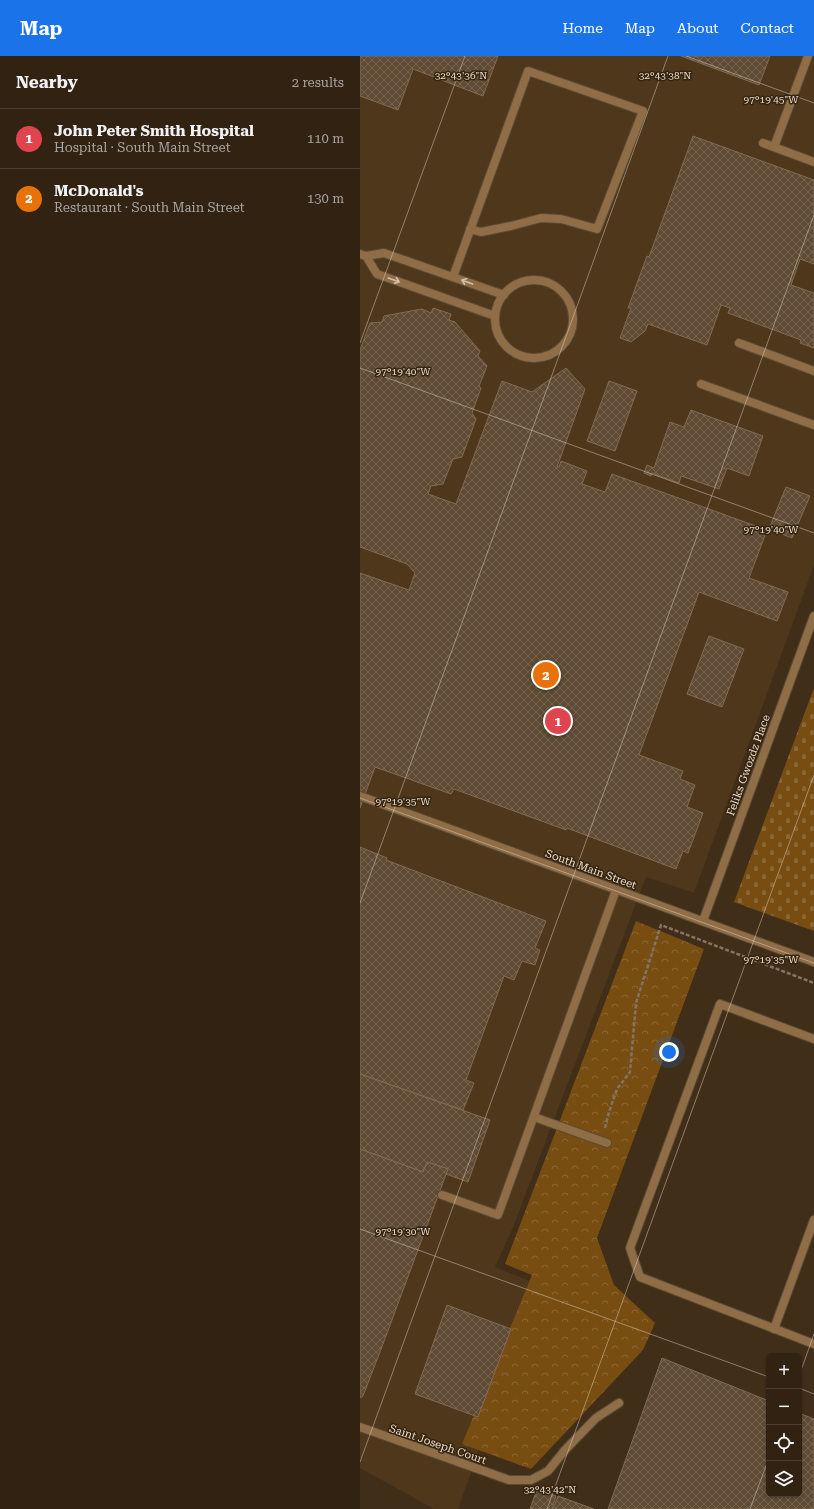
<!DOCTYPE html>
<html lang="en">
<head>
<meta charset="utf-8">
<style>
  :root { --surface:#312212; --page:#392a1b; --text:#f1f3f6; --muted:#a8a49f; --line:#4c3f32; --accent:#1a73e8 }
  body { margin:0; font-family:"Roboto Serif",serif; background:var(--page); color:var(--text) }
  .controls { position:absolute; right:12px; bottom:12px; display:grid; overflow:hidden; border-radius:6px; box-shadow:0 1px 3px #0004 }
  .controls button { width:36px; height:36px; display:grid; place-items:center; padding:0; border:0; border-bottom:1px solid var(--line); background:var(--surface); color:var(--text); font:20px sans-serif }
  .you { position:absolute; left:309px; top:996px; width:14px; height:14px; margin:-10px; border:3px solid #fff; border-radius:50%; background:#1a73e8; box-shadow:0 0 0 6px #1a73e833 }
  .badge { display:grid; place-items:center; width:26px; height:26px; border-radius:50%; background:var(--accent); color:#fff; font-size:13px; font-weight:700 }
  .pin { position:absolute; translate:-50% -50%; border:2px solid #fff; box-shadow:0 1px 4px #0006 }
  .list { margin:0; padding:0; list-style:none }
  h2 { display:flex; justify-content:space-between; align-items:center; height:52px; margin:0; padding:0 16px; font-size:17px }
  h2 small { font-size:13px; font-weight:400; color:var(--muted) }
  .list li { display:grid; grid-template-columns:26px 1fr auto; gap:12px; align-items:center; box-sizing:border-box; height:60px; padding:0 16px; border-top:1px solid var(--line) }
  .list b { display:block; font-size:15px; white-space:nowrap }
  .list p { margin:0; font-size:13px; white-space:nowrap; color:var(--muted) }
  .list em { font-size:13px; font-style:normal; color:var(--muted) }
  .icon { flex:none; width:22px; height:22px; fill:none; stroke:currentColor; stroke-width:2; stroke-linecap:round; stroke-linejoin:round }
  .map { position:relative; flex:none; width:454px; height:1453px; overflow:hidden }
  header { display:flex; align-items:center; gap:24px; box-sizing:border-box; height:56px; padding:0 20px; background:var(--accent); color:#fff }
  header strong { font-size:19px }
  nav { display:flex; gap:22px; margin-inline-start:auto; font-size:14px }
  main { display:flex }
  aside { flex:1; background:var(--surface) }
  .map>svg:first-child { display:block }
</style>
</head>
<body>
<header>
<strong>Map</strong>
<nav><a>Home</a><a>Map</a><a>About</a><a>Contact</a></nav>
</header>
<main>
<aside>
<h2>Nearby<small>2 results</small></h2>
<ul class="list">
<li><span class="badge" style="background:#e0444e">1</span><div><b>John Peter Smith Hospital</b><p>Hospital · South Main Street</p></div><em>110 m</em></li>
<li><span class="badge" style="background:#e8710a">2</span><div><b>McDonald's</b><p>Restaurant · South Main Street</p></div><em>130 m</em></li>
</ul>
</aside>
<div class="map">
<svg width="454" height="1453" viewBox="0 0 454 1453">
  <defs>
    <pattern id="cemetery-stones" width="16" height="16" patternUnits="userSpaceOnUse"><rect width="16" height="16" fill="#774d11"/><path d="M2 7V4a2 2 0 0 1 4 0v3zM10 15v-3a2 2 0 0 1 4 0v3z" fill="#8a6632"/></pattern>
    <pattern id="park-crowns" width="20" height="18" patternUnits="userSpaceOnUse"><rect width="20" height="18" fill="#774d11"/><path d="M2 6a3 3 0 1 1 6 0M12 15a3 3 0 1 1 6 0" fill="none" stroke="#8a6632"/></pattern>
    <pattern id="building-cross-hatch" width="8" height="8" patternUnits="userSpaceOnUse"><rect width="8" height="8" fill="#5f4b34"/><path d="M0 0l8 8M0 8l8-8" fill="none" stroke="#766450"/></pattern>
  </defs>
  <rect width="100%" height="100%" fill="#412e18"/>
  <!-- built -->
  <polygon fill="#4e371a" points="0,0 454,0 454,509 334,837 286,821 152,1174 135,1211 178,1228 98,1453 74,1453 0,1412"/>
  <!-- cemetery -->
  <polygon fill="url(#cemetery-stones)" points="454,632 454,875 374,846"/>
  <!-- park -->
  <polygon fill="url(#park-crowns)" points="276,865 344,893 237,1182 254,1229 295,1267 283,1294 171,1413 102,1388 172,1219 145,1208"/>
  <!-- building -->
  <g fill="url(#building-cross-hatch)" stroke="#816b54">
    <polygon points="0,0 138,0 123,40 53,13 38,54 0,40"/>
    <polygon points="321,0 410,0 399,29"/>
    <polygon points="333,80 454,124 454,208 440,203 431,229 454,237 454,292 440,287 441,284 368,257 370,252 361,249 347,289 288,268 285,275 271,286 260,282 271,252 268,252 287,200 289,201"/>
    <polygon points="73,252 91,258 89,264 95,266 120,295 118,300 127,310 119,330 121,332 112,357 116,363 102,401 93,403 83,428 71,430 68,438 96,448 142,325 172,336 206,312 225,333 197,411 199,411 201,405 227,415 222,428 245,436 252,418 407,474 389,522 428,536 417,565 339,536 279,699 323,715 320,723 335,729 327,751 343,757 328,797 323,795 316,813 207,772 206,774 94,733 91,738 15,711 0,752 0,517 49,534 55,517 47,508 0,491 0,294 10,267 22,266 24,260 62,253 71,257"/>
    <polygon points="249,325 277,335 255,395 227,385"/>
    <polygon points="331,354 403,380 389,420 367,412 359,433 321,420 319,427 292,417 291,420 284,417 287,409 294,412 310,366 324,371"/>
    <polygon points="426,431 450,440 432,482 409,473"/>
    <polygon points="349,580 384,593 362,651 327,638"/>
    <polygon points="0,791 27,802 26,804 186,865 175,892 180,894 175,909 162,905 154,924 144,920 106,1024 114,1027 103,1054 0,1018"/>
    <polygon points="0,1018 130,1064 108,1126 86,1118 88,1113 67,1106 63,1116 0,1093"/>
    <polygon points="0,1093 63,1116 67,1106 88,1113 23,1288 3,1340 0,1342"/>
    <polygon points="87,1249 151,1273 118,1361 55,1338"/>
    <polygon points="302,1302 409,1345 409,1438 439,1438 439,1357 454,1363 454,1453 248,1453"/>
    <polygon points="177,1433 196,1440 192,1453 170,1453"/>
    <polygon points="198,1440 234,1453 193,1453"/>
  </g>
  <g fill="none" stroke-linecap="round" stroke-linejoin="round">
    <defs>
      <g id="service">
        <polyline points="414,91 448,0"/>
        <polyline points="93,221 168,15 283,55 237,173 201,163 181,162 151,170 121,176 110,173"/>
        <circle cx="174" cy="263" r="39"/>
        <polyline points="135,260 17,218 6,200 24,197 144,239"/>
        <polyline points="379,287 454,315"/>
        <polyline points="341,328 454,369"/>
        <polyline points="454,983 360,948 270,1192 280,1221 454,1288"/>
        <polyline points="174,1061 247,1087"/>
        <polyline points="82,1139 138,1159 256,834"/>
        <polyline points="414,1273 454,1164"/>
        <polyline points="0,1371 149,1424 171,1424 188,1415 205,1394 236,1362 259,1347"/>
      </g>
      <g id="minor">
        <polyline points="403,87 454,106"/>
        <polyline points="0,198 6,200"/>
        <polyline points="343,865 454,560"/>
      </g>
      <polyline id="tertiary" points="0,740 454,906"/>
    </defs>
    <!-- service casing -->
    <use href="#service" stroke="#5c4a35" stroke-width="10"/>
    <!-- minor casing -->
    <use href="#minor" stroke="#5c4a35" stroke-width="10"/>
    <!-- tertiary casing -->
    <use href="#tertiary" stroke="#5c4a35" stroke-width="10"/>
    <!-- path -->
    <polyline stroke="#847562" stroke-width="2.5" stroke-dasharray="4 2" stroke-linecap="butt" points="245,1072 249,1056 257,1033 270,1016 276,947 301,869 454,927"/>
    <!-- service -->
    <use href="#service" stroke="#8f6e47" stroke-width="8"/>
    <!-- minor -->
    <use href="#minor" stroke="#8f6e47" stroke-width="8"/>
    <!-- tertiary -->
    <use href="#tertiary" stroke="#8f6e47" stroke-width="8"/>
  </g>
  <!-- one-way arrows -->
  <defs><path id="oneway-shaft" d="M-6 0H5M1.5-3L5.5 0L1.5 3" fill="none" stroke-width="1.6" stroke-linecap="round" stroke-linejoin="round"/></defs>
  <g stroke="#d1c0ac">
    <use href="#oneway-shaft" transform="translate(34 224) rotate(20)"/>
    <use href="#oneway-shaft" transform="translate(107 226) rotate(-160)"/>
  </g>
  <!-- ticks -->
  <path fill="none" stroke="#e7dcce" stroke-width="1" stroke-opacity="0.45" d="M326 0 454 47M0 287 105 0M0 312 454 477M0 742 454 907M0 847 308 0M0 1173 409 1321M439 1320 454 1278M439 1332 454 1338M0 1406 454 159M187 1453 454 719M390 1453 409 1402"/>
  <g text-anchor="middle" stroke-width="3" stroke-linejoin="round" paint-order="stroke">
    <!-- street labels -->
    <g font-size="11" fill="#e7dcce" stroke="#36240e">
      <text transform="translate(388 709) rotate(-70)" y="4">Feliks Gwozdz Place</text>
      <text transform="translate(231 813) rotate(20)" y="4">South Main Street</text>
      <text transform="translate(78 1388) rotate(19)" y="4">Saint Joseph Court</text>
    </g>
  </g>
  <g font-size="10" text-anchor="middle" fill="#e7dcce" stroke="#36240e" stroke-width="3" stroke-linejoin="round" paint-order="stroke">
    <text x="101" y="23">32°43'36"N</text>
    <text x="305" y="23">32°43'38"N</text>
    <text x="411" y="47">97°19'45"W</text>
    <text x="43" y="319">97°19'40"W</text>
    <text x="411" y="477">97°19'40"W</text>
    <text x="43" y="749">97°19'35"W</text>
    <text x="411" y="907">97°19'35"W</text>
    <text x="43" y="1179">97°19'30"W</text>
    <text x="190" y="1437">32°43'42"N</text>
  </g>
</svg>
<div class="controls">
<button>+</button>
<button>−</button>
<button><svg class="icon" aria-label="locate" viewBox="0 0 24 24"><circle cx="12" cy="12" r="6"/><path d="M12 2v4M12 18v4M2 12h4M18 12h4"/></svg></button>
<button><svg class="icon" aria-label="layers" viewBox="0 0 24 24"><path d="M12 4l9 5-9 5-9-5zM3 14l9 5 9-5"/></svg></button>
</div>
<div class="you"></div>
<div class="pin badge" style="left:198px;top:665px;background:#e0444e">1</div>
<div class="pin badge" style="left:186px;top:619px;background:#e8710a">2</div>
</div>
</main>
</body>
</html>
